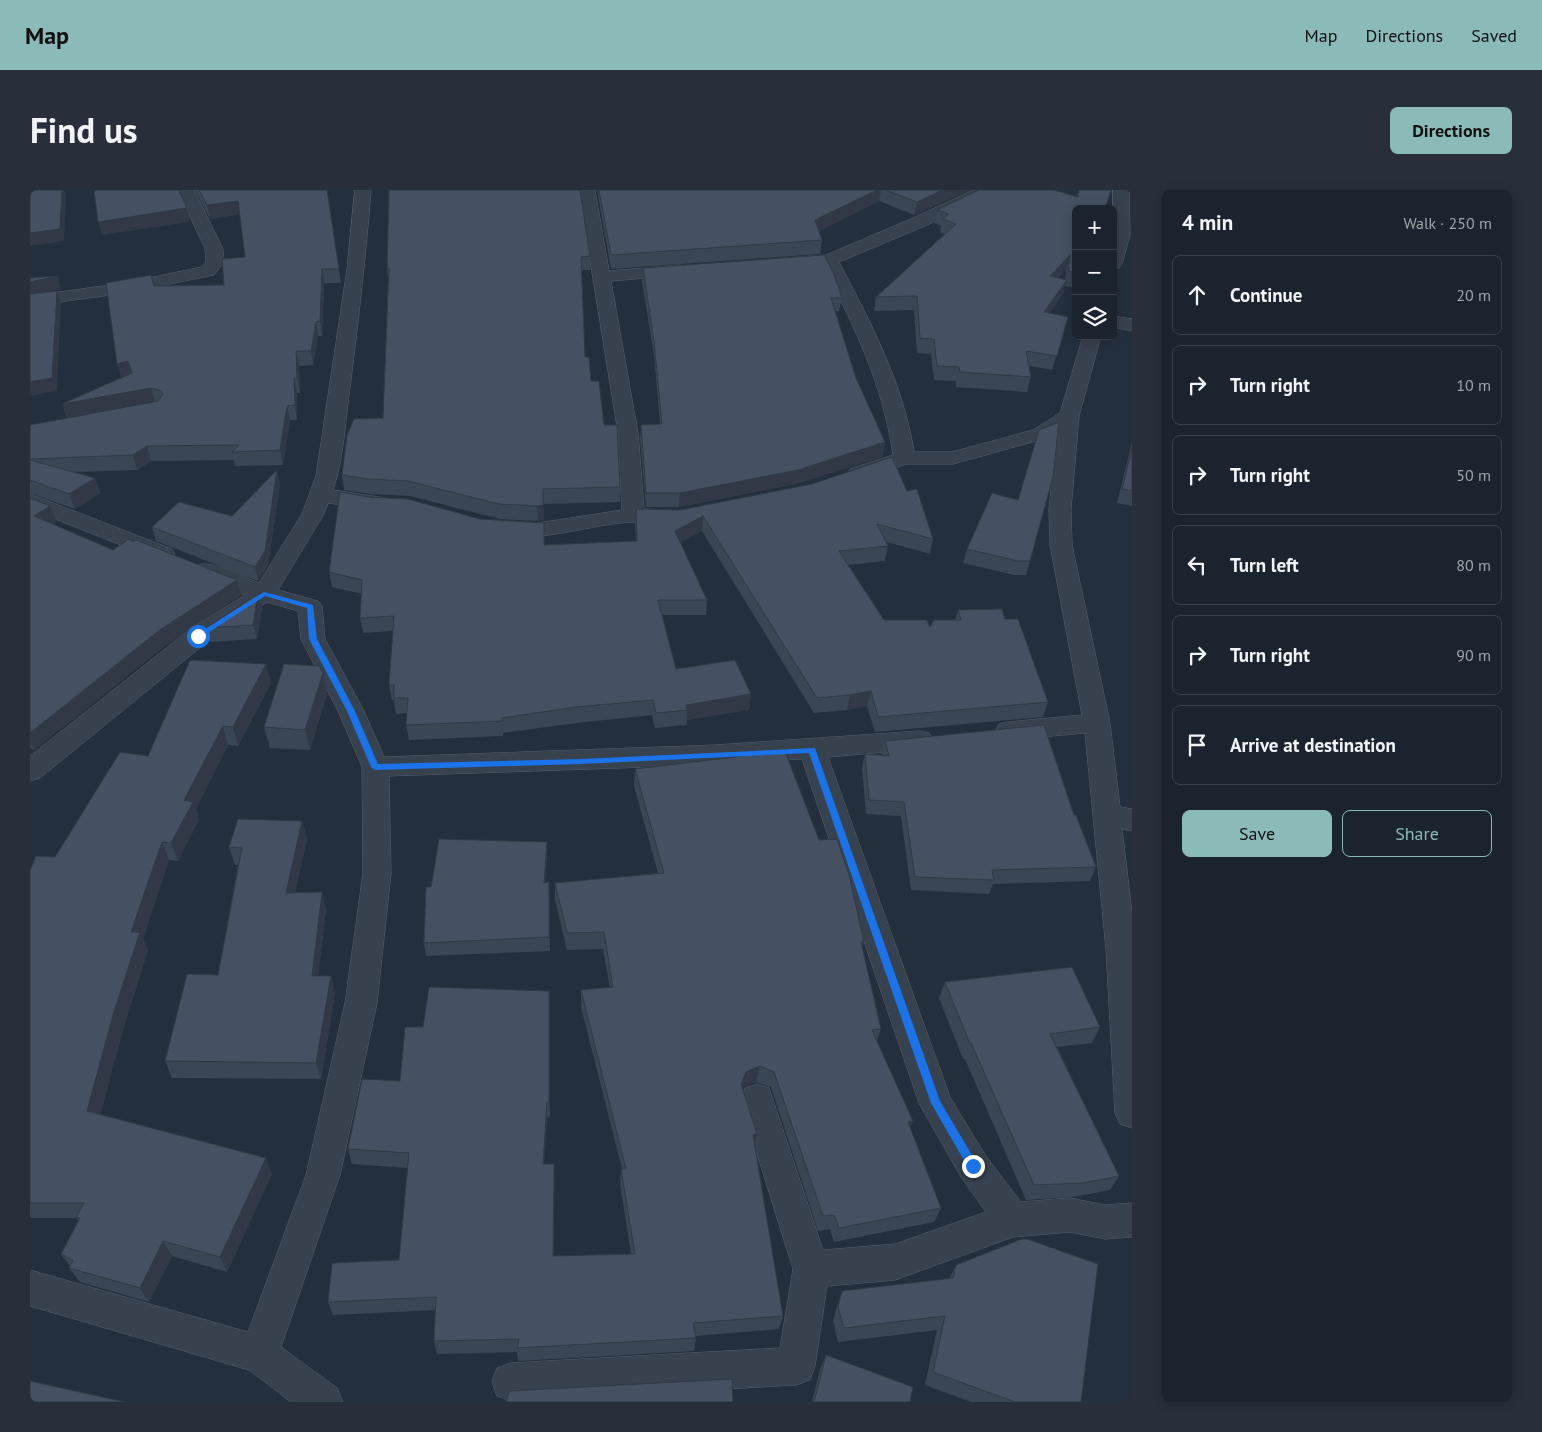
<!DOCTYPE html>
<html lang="en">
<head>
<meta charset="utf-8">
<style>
  :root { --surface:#1b232e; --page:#282f3a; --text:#f1f3f6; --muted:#a0a4aa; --line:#39404a; --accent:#8bbbb9 }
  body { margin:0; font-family:"PT Sans",sans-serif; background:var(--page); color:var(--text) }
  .controls { position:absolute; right:15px; top:15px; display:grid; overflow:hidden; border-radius:8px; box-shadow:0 2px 12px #0003 }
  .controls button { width:45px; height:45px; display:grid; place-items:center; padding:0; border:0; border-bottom:1px solid var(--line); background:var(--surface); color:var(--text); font:25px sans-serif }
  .stop { position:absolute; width:15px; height:15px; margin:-11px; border:4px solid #1a73e8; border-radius:50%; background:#fff }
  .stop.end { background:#1a73e8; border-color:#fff; box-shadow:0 1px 5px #0008 }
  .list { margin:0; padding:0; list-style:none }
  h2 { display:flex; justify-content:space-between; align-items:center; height:65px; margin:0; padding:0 20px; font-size:21px }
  h2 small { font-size:16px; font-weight:400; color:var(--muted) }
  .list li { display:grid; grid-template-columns:32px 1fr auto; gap:15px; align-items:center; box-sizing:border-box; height:80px; margin:0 10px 10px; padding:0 10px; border:1px solid var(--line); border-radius:8px }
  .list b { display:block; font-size:19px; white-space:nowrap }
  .list em { font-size:16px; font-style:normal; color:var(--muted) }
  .actions { display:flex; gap:10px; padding:15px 20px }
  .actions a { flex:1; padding:11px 0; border:1px solid var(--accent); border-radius:8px; text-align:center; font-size:18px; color:var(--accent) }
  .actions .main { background:var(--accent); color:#111 }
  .icon { flex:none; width:28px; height:28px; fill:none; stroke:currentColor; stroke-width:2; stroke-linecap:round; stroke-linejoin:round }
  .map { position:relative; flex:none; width:1102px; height:1212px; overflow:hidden; border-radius:8px }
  header { display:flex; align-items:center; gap:30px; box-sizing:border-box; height:70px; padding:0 25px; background:var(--accent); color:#111 }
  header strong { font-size:24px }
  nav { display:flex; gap:28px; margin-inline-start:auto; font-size:18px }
  .intro { display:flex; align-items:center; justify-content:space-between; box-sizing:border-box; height:120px; padding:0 30px }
  h1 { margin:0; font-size:35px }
  .button { padding:12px 22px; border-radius:8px; background:var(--accent); color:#111; font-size:18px; font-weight:700 }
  main { display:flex; gap:30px; padding:0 30px }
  aside { flex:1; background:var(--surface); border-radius:8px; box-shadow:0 2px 12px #0003 }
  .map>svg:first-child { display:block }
</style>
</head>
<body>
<header>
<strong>Map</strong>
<nav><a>Map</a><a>Directions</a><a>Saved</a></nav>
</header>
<div class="intro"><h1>Find us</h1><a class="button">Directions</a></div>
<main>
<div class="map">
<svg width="1102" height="1212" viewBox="0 0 1102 1212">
  <rect width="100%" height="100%" fill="#242f3e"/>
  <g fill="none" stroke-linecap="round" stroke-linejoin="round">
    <defs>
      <g id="street">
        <polygon points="148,0 164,0 193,59 194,72 184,85 95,103 0,116 0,106 95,93 172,77 176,72 175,59"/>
        <path d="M325 0H341C336 66 328 132 320 198 315 232 314 268 303 300L355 308 358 313 355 318 347 320 298 313 294 324 248 400 288 411 292 416 295 449 334 521 354 567 686 555 890 541 899 543 903 550 899 557 890 559 798 567 920 907 955 965 991 1012 1040 1008 1075 1015 1102 1013V1047L1075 1049 1040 1042 983 1047 865 1090 797 1096 785 1176 780 1190 766 1195 481 1211 467 1206 462 1192 467 1178 481 1173 750 1158 763 1079 710 909 715 898 727 894 739 898 793 1060 865 1054 956 1022 931 987 889 913 772 569 618 577 359 586 361 683 347 813 310 985 251 1157 307 1198 313 1212H261L219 1180 0 1116V1080L218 1142 276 985 315 813 333 683 332 577 308 521 271 449 268 421 237 412 177 452 10 588 0 591V566L159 440 215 405 166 385 162 380 166 375C185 370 211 386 229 393L272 324 286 286 317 79Z"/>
        <path d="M549 0H565L579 81 649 75 655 76 658 80 655 84 649 85 581 91 608 243 614 319 650 321 653 326 650 331C635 334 619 331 603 332 558 334 514 354 469 343L466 338 469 333 477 331 508 333 592 320 588 243Z"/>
        <path d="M944 0H965L963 3 895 36 809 72C841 133 873 193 884 262H922L1003 240 1030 223 1053 146H1071L1049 226 1041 319 1042 355 1080 533 1090 617 1102 619V641L1092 639 1102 723V938L1090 934 1085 923 1076 759 1055 543 978 550 969 548 965 541 969 534 978 532 1052 525 1020 355 1019 319 1027 242 1017 248 923 274H876L836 289 828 290 820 289 817 284 820 279 863 265C853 195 825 138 793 75L759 77 753 76 750 72 753 68 796 65 883 28Z"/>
        <polygon points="1083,0 1099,0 1100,45 1092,74 1089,78 1083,79"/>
        <polygon points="1083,126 1102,129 1102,141 1083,137"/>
        <polygon points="0,304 142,359 145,364 142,369 134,371 126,369 0,319"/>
      </g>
    </defs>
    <!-- street casing -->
    <use href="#street" stroke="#565f6c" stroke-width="1"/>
    <!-- street -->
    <use href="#street" fill="#38414e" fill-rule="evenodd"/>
  </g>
  <!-- wall -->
  <g fill="#3b4654" fill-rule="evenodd">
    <polygon points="165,0 297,0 311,93 294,93 292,146 288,146 283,175 269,176 270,203 267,203 267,230 260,230 253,275 205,276 204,270 121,271 107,280 44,282 65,288 70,303 45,319 0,303 0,235 37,228 32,214 91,188 124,96 194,95 215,67 210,24 180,29"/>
    <polygon points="567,0 940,0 884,25 849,11 789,41 792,50 790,64 581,79"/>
    <path d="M1048 0H1082L1075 19H1046V98L1035 96 1033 104 1019 123 1038 127 1022 180 999 176 1001 187 997 202 926 197V191L904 190 901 164 887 163 884 120 844 121 846 107 915 44 910 43 911 36 905 33 907 20 1047 7ZM1036 79 1035 90 1028 88Z"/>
    <polygon points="560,66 560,80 551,80 555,167 561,191 574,235 590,297 590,312 513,314 514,330 508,331 470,329 380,306 341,304 314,300 312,285 353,228 358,89 357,78"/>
    <polygon points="613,78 812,108 809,121 805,121 826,188 855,252 852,267 766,294 649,317 616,317 610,249 611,235 630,234 624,165 612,92"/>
    <polygon points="1102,252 1102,316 1087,313"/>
    <polygon points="250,294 238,375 228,391 126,351 122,337 202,326"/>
    <polygon points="877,301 903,349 900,364 857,352 858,356 855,371 818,375 854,430 900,437 925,430 928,420 975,429 1018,512 1013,527 845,542 837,516 817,520 784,523 672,341 650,352 677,410 676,425 632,425 646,479 721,504 719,520 657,530 656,535 625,538 622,525 546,533 473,543 473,546 379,550 376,535 377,523 366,524 364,510 362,510 359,495 363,441 333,443 330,428 332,404 302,397 299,382 514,355 606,351 605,334 606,319 650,320"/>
    <polygon points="0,308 26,331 22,334 83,360 104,352 207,390 211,405 136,455 4,560 0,558"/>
    <polygon points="937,359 1000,371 996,385 984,385 933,373"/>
    <polygon points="228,404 232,418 227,449 180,452 176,438"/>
    <polygon points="293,483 297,504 280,560 240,558 234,537"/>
    <polygon points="241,493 208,556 198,555 166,619 169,630 148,671 139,670 113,749 118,760 92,843 70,925 242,984 197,1082 142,1066 119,1112 50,1092 39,1078 40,1076 31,1064 49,1031 47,1028 0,1028 0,680 25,667 118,566"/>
    <polygon points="855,551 1044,625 1066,677 1060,691 963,694 959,704 881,700 871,626 836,624 832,578 835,564 851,565"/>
    <polygon points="605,579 789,650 834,752 832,758 851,839 847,851 911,1018 904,1032 804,1052 800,1039 788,1041 741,897 726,892 713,897 713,899 727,944 725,955 753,1126 749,1139 665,1146 666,1148 664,1161 488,1171 487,1162 407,1164 404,1151 406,1120 303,1125 298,1112 369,1070 378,978 322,974 318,959 370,891 393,837 520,817 520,927 517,928 514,974 524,974 524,1066 601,1064 590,994 591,979 592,979 551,817 551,800 580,798 573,759 537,760 525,710 525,693 628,683 604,596"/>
    <polygon points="272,631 277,649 265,702 296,719 288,786 301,786 305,803 291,889 142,888 135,871 188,785 208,675 205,675 199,657"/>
    <polygon points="517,652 517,665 515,693 519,692 520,761 396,766 394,753 401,697"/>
    <polygon points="915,792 1070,837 1062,853 1027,857 1089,986 1080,1000 1044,1007 996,1010 935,869 933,869 909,808"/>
    <polygon points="926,1075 1051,1212 941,1212 895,1195 907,1140 808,1152 803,1131 807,1116 812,1101 919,1089"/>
    <polygon points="796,1165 880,1212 782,1212 790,1179"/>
  </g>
  <!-- shaded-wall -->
  <g fill="#303945">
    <polygon points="32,0 34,0 36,5 34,51 0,56 0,43"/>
    <polygon points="847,0 851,0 849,11 784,44 785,30"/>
    <polygon points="913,0 940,0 884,25 887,12"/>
    <polygon points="208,11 211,24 180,29 177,15"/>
    <polygon points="157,18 160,32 72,45 68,32"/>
    <polygon points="1040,65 1036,79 1016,100 1020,86"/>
    <polygon points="292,79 294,93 292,146 290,131"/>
    <polygon points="28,86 31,99 0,106 0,92"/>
    <polygon points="1037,90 1033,104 1010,137 1014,122"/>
    <polygon points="27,101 31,114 27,201 0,206 0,192"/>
    <polygon points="286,132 288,146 283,175 281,161"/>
    <polygon points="266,161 269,176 270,203 267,188"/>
    <polygon points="98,171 102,186 91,188 87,174"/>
    <polygon points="264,188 267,203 267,230 265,215"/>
    <polygon points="121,198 125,212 37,228 32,214"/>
    <polygon points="257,216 260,230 253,275 250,260"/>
    <polygon points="855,252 852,267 766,294 649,317 650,303"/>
    <polygon points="117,256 121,271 107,280 103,265"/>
    <polygon points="247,280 250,294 238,375 228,391 225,377"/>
    <polygon points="65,288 70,303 45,319 39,304"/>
    <polygon points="513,315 514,330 508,331 507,316"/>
    <polygon points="20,316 26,331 10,341 4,326"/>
    <polygon points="673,326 672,341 644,356 645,341"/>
    <polygon points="207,390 211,405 136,455 4,560 0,552 0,543 131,439"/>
    <polygon points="228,404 232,418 227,449 223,435"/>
    <polygon points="236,474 241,493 208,556 203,537"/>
    <polygon points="293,483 297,504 280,560 275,540"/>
    <polygon points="841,501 837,516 817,520 820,505"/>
    <polygon points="721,504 719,520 657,530 657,520 656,515"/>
    <polygon points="193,536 198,555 166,619 169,630 148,671 141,653 154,610"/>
    <polygon points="272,631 277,649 261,720 256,703"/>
    <polygon points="132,652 139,670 113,749 118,760 92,843 67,938 57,921 101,742"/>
    <polygon points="517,652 517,665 514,706 514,693"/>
    <polygon points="292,702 296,719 286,803 282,786"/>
    <polygon points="301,786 305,803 291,889 286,873"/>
    <polygon points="519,801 520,817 520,927 519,912"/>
    <polygon points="730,876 726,892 713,897 708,910 711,894 716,882"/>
    <polygon points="517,912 517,928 513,988 513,974"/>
    <polygon points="883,931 877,946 878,932"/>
    <polygon points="727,944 724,959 723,945"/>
    <polygon points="236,968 242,984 197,1082 190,1067"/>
    <polygon points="524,974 525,988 523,1080 523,1066"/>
    <polygon points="133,1051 142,1066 119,1112 110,1098"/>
  </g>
  <!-- building -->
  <g fill="#455162" stroke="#303945">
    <polygon points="0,0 32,0 30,39 0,43"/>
    <polygon points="64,0 149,0 157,18 68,32"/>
    <polygon points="169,0 297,0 309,79 292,79 290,131 286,132 281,161 266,161 267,188 264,188 265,215 257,216 250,260 202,262 209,255 117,256 103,265 0,269 0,235 128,211 133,204 129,200 121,198 32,214 102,183 98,171 87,174 76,93 121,85 124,96 194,95 192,69 215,67 208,11 177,15"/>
    <polygon points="359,0 550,0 560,66 551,67 555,167 559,167 561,191 569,191 574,235 587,235 590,297 513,299 513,315 507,316 469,314 378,291 339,289 312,285 317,245 324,229 353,228 359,78 357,78"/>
    <polygon points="569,0 847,0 785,30 792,50 581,65"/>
    <polygon points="856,0 913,0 887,12"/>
    <polygon points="949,0 1024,0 1048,7 1049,0 1081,0 1075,19 1046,19 1046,83 1038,81 1040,65 1020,86 1037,90 1014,122 1038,127 1027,166 996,161 1001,187 930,182 929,177 907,176 904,149 890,148 887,106 846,107 926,34 913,29 919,24 907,20"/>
    <polygon points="794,65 803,82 812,108 801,108 826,188 855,252 768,280 650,303 616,303 611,235 632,234 624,151 613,78"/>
    <polygon points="28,86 0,92 0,88"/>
    <polygon points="27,101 22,188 0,192 0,104"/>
    <polygon points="1029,232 1023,287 1000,371 988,371 937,359 962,303 988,310 1009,240"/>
    <polygon points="1102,258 1102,301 1092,299"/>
    <polygon points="862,267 877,301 887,299 903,349 847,334 858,356 809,361 854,430 897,430 900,437 904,430 931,430 928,420 972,419 975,429 988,429 1018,512 848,527 841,501 820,505 787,508 673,326 645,341 677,410 628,410 646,479 705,470 721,504 656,515 657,520 626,523 623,510 546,517 472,528 472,531 376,535 378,508 364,508 364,495 359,495 364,426 330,428 332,390 299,382 310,302 339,307 378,309 450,329 514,333 514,355 607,351 606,319 650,320 782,294"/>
    <polygon points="0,270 65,288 39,304 0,290"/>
    <polygon points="247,280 235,361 225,377 122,337 149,312 202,326"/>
    <polygon points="0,308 20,316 4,326 83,360 99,349 104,352 106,350 207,390 131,439 0,543"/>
    <polygon points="228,404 223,435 176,438"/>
    <polygon points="160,470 236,474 203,537 193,536 154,610 163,612 141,653 132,652 101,742 110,742 83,825 57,921 236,968 190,1067 133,1051 110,1098 39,1078 43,1070 31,1064 50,1028 46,1027 54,1013 0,1013 0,680 6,666 25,667 90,562 118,566"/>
    <polygon points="254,474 289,476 293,483 275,540 234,537"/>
    <polygon points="1014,535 1044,625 1046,625 1066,677 962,680 964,690 885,687 874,612 839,610 835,564 859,566 855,551"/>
    <polygon points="755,561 789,650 807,649 819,685 834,752 831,752 851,839 842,840 883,931 878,932 911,1018 809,1038 804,1025 793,1026 744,882 730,876 716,882 711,894 727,944 723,945 753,1126 663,1133 666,1148 487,1158 489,1149 404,1151 406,1107 298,1112 302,1073 369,1070 379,963 318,959 332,889 370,891 375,837 393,837 399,797 519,801 519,912 517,912 513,974 524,974 523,1066 605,1064 591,979 596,979 551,800 583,797 574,742 537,743 525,693 634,683 605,579"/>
    <polygon points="208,629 272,631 256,703 292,702 282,786 301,786 286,873 135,871 157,784 188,785 212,658 199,657"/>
    <polygon points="409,649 517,652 514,693 519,692 519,747 394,753 396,697 401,697"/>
    <polygon points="1042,777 1070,837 1020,844 1089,986 1053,993 1004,995 941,853 940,854 915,792"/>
    <polygon points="992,1049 997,1049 1068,1074 1051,1212 985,1212 903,1182 915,1126 814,1138 808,1117 812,1101 923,1088 926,1075"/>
    <polygon points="796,1165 883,1197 880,1212 784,1212"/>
    <polygon points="702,1189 703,1212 476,1212 479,1201"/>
    <polygon points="0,1191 95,1212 0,1212"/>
  </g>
  <!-- route -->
  <polygon fill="#1a73e8" points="234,402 283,415 287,449 325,521 348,574 551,569 785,558 910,911 946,972 946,979 939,979 901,913 779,563 551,574 345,580 341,577 317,521 279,449 277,418 235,406 170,448 164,446"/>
</svg>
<div class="controls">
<button>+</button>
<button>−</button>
<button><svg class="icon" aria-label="layers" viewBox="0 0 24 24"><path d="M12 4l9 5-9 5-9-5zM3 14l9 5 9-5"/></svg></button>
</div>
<div class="stop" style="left:168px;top:446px"></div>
<div class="stop end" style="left:943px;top:976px"></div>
</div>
<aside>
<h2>4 min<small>Walk · 250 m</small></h2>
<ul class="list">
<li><svg class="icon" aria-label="ahead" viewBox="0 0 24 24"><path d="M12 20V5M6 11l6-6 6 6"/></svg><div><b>Continue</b></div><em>20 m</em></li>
<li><svg class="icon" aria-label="right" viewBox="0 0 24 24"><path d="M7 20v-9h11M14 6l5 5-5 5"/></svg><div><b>Turn right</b></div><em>10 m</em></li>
<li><svg class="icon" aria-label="right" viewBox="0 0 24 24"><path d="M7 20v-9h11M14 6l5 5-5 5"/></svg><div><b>Turn right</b></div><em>50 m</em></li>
<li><svg class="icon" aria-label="left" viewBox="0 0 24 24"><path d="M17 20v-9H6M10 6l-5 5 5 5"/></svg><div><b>Turn left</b></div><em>80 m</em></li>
<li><svg class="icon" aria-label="right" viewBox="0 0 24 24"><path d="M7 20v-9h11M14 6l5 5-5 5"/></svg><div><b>Turn right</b></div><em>90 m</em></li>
<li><svg class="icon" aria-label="arrive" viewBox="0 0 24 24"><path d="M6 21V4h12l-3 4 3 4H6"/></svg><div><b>Arrive at destination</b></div></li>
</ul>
<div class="actions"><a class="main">Save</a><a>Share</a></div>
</aside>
</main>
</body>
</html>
